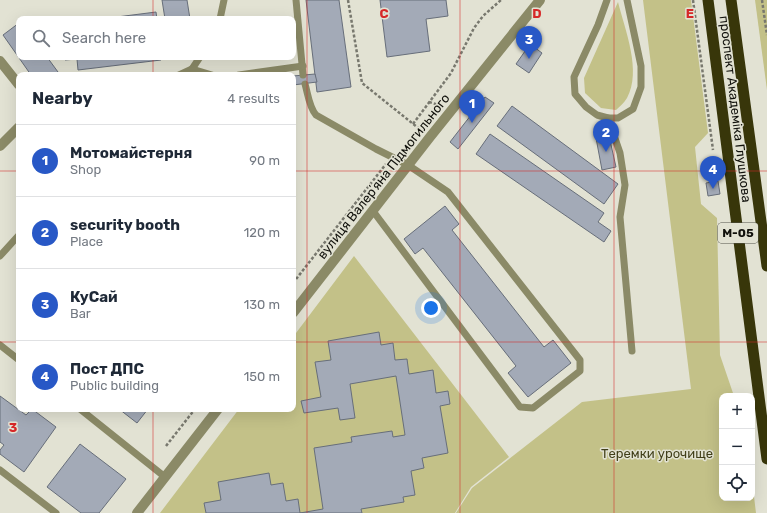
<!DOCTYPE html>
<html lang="en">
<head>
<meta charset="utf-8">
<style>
  :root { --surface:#fff; --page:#f2f2f3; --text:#1f2937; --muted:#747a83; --line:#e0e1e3; --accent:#2858c6 }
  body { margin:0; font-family:Rubik,sans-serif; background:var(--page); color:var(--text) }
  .controls { position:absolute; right:12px; bottom:12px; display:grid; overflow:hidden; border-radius:8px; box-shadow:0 4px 16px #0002 }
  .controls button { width:36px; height:36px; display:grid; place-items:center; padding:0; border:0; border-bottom:1px solid var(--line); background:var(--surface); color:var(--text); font:20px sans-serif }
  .you { position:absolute; left:431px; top:308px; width:14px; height:14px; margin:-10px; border:3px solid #fff; border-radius:50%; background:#1a73e8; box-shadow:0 0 0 6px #1a73e833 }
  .badge { display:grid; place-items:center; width:26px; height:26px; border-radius:50%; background:var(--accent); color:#fff; font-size:13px; font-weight:700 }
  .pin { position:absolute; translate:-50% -33px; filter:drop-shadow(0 1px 2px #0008) }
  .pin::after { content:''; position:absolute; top:21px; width:14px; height:12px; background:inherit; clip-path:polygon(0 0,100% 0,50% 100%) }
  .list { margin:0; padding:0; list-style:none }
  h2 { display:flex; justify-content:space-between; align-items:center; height:52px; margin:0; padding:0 16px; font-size:17px }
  h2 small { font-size:13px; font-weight:400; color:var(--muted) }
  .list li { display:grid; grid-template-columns:26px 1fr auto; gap:12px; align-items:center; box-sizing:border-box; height:72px; padding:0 16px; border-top:1px solid var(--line) }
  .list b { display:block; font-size:15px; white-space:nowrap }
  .list p { margin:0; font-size:13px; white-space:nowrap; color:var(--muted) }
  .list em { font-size:13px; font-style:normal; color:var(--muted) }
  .icon { flex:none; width:22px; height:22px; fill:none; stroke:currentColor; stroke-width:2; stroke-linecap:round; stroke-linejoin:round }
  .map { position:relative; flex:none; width:767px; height:513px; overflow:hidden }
  .search { position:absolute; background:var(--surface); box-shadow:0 4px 16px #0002; left:16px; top:16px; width:280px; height:44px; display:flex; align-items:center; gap:10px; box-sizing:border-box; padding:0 14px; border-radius:8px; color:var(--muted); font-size:15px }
  .panel { position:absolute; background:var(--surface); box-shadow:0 4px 16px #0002; left:16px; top:72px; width:280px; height:340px; border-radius:8px }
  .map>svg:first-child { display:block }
</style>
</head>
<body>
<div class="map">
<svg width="767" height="513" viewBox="0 0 767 513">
  <rect width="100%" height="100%" fill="#e2e2d3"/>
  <!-- green -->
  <g fill="#c3c188">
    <polygon points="643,0 691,0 708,133 695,147 701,204 717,218 720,355 734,396 722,396 722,498 752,498 752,480 756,513 456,513 472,488 582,402 691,389"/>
    <polygon points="755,0 767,0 767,90"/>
    <path d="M618 2C625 30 642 71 627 98 624 103 620 106 616 110L601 108 585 93 584 78Z"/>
    <polygon points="354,256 509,457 471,487 455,513 160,513 239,409 293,409 293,337"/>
  </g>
  <!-- building -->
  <g fill="#a3aab7" stroke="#676e7a">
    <polygon points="162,0 187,0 190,19 165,19"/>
    <polygon points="306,0 339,0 351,87 317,92"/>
    <polygon points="380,0 446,0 448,16 426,19 430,51 387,57"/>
    <polygon points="156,12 157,19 101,19"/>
    <polygon points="19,23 19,57 47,57 58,72 53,75 31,75 3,35"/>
    <polygon points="530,44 542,53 529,73 516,64"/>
    <polygon points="64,57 161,57 161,60 78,70 77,59 65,60"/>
    <polygon points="315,74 317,82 293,85 293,76"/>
    <polygon points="485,97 494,103 458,149 450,142"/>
    <polygon points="512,106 618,184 604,204 497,126"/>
    <polygon points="490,134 604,213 598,222 611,231 604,242 476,154"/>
    <polygon points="609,136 616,167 602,170 596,138"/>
    <polygon points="718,181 720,194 708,196 706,183"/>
    <polygon points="445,206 459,224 452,230 544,347 553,340 571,363 528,397 508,373 516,366 423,248 415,254 404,239"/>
    <polygon points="379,332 381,345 393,343 395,360 407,359 409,374 433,370 436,393 448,391 450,404 440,406 448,453 422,458 424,468 411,471 415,495 403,497 404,502 361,509 362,513 300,513 323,509 314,448 352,442 351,437 392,431 393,437 405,435 396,376 350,384 355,418 340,420 338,408 304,413 301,401 321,397 315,362 331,360 328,341"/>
    <polygon points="0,396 26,415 32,409 56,427 24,472 0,454 0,450 4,445 0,442"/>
    <polygon points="119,409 148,409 137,423"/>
    <polygon points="80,444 126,479 99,513 81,513 47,487"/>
    <polygon points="269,473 271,485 283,483 286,501 298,499 300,513 206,513 204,503 221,500 218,482"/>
  </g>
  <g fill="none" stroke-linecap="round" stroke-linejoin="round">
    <!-- path -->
    <g stroke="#78786e" stroke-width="2.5" stroke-dasharray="3 2" stroke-linecap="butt">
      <polyline points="348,0 362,83 422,131"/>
      <polyline points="693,0 713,150"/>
      <polyline points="762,0 767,35"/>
      <polyline points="429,102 442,106"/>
      <polyline points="413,124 451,73 474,28 483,16 501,0"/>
      <polyline points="293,283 386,164"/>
      <polyline points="166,446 195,409"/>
    </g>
    <!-- service -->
    <g stroke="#8b8a67" stroke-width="7">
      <polyline points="296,0 303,75"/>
      <polyline points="607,0 598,25 574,77 575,94 586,107 597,115 608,118 618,118 633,109 641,87 641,66 627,0"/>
      <polyline points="220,19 224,0"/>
      <polyline points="192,69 200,57"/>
      <polyline points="179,75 192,69 212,75"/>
      <polyline points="239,75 303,66"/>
      <path d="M305 84C308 94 309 107 316 115L376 149 408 165 448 192 580 360V371L533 408 520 407 373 211"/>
      <polyline points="608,118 620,153 625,185 620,217 632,351"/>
      <polyline points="0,256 19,235"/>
      <polyline points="0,345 19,360"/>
      <polyline points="80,409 165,477"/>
      <polyline points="0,470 56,513"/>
    </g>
    <!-- minor -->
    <g stroke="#8b8a67" stroke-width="10">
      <polyline points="0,61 19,85"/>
      <polyline points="0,146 19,127"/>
      <polyline points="293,313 430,137 540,0"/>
      <polyline points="137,513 218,409"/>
    </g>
    <!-- trunk -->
    <g stroke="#38360a" stroke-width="11">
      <polyline points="708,0 767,459"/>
      <polyline points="731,0 767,266"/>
    </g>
  </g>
  <!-- grid -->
  <path fill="none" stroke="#d62828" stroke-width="1" stroke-opacity="0.55" d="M153 0V19M307 0V513M460 0V513M614 0V513M153 57V75M0 171H19M293 171H767M0 342H19M293 342H767M153 409V513"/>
  <g text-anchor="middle" stroke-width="3" stroke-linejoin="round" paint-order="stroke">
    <!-- shield labels -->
    <rect fill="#e2e2d3" stroke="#505048" stroke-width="1" x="718" y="223" width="40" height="20" rx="3"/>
    <g font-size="12" font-weight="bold" fill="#11110c">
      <text x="738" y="237">М-05</text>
    </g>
    <!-- street labels -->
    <g font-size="13" fill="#11110c" stroke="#e2e2d3">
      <text transform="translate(736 109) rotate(83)" y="5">проспект Академіка Глушкова</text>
      <text transform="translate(383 176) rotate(-52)" y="5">вулиця Валерʼяна Підмогильного</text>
    </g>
    <!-- park labels -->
    <g font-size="13" fill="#413f19" stroke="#e2e2d3">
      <text x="657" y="458">Теремки урочище</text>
    </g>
  </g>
  <g font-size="13" text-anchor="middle" font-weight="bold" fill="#d62828" stroke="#e2e2d3" stroke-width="3" stroke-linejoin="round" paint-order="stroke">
    <text x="384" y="18">C</text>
    <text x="537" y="18">D</text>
    <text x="690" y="18">E</text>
    <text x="13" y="432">3</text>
  </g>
</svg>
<div class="controls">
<button>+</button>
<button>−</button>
<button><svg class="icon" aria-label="locate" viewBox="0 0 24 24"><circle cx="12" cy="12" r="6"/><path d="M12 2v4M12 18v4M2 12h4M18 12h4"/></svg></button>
</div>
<div class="you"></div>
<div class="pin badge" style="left:472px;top:123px">1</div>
<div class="pin badge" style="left:606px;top:152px">2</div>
<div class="pin badge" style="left:529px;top:59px">3</div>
<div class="pin badge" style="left:713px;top:189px">4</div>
<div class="search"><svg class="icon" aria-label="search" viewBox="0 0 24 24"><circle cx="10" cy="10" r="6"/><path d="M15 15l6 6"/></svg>Search here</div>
<section class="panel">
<h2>Nearby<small>4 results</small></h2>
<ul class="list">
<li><span class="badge">1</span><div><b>Мотомайстерня</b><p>Shop</p></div><em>90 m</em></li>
<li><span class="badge">2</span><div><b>security booth</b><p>Place</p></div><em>120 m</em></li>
<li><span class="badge">3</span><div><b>КуСай</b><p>Bar</p></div><em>130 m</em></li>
<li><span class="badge">4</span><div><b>Пост ДПС</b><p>Public building</p></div><em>150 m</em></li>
</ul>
</section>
</div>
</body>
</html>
